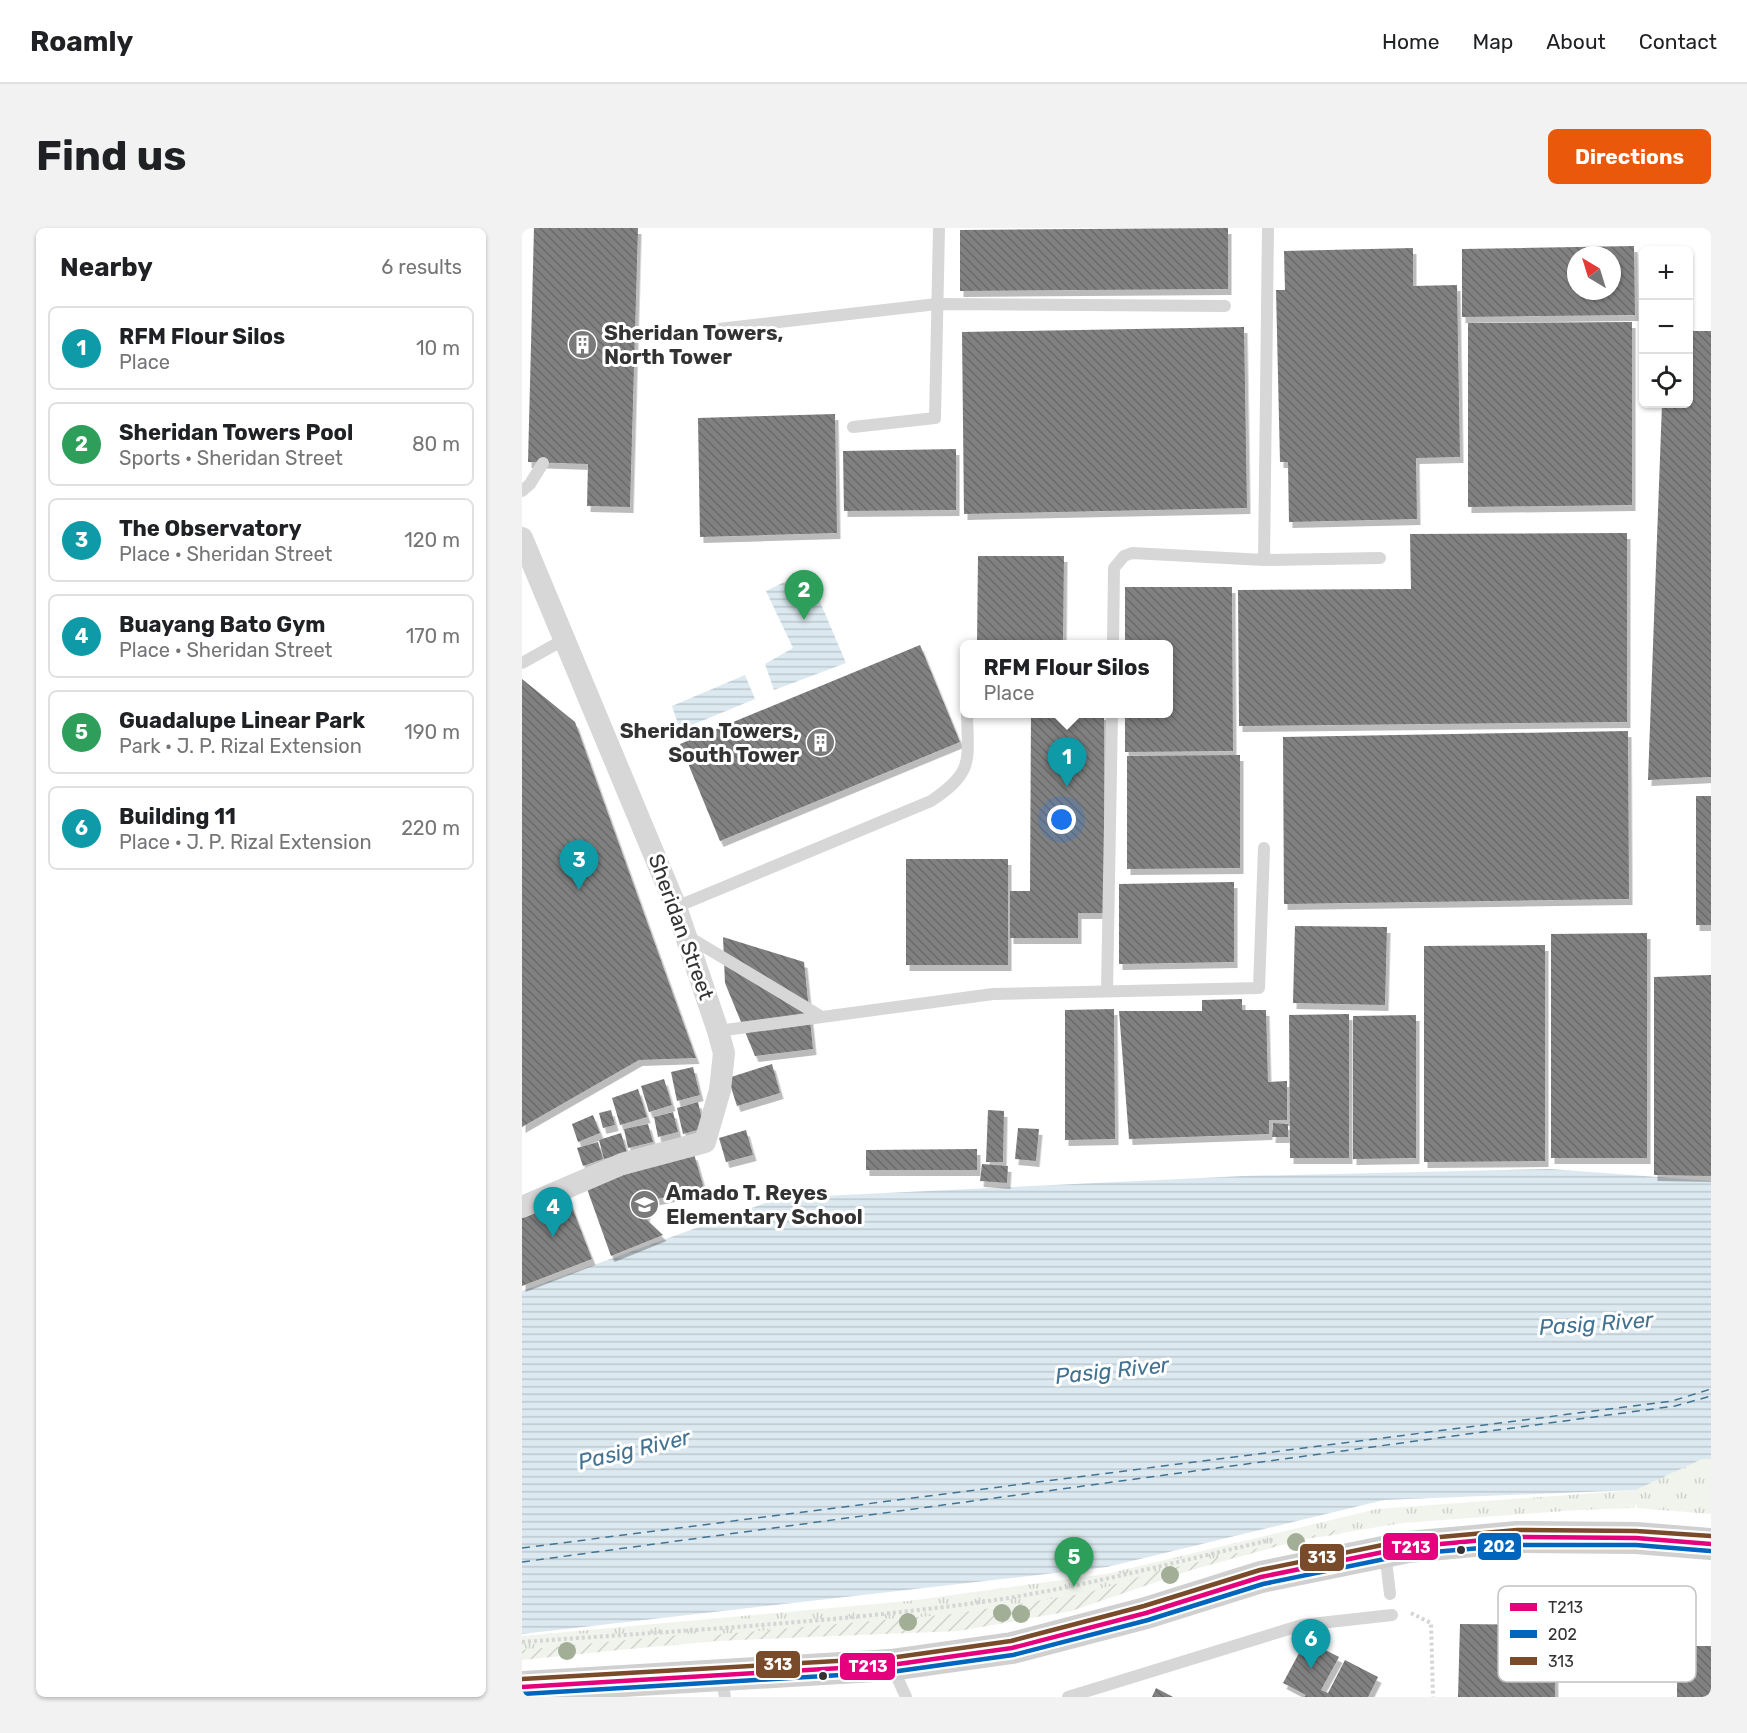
<!DOCTYPE html>
<html lang="en">
<head>
<meta charset="utf-8">
<style>
  :root { --surface:#fff; --page:#f2f2f2; --text:#202124; --muted:#757577; --line:#e0e0e0; --accent:#ea580c }
  body { margin:0; font-family:Rubik,sans-serif; background:var(--page); color:var(--text) }
  .controls { position:absolute; right:18px; top:18px; display:grid; overflow:hidden; border-radius:9px; box-shadow:0 2px 4px #0004 }
  .controls button { width:54px; height:54px; display:grid; place-items:center; padding:0; border:0; border-bottom:2px solid var(--line); background:var(--surface); color:var(--text); font:30px sans-serif }
  .compass { position:absolute; left:1045px; top:18px; width:54px; height:54px; border-radius:50%; background:var(--surface); box-shadow:0 2px 4px #0004; rotate:322deg }
  .you { position:absolute; left:540px; top:592px; width:21px; height:21px; margin:-15px; border:4px solid #fff; border-radius:50%; background:#1a73e8; box-shadow:0 0 0 9px #1a73e833 }
  .badge { display:grid; place-items:center; width:39px; height:39px; border-radius:50%; background:var(--accent); color:#fff; font-size:20px; font-weight:700 }
  .pin { position:absolute; translate:-50% -50px; filter:drop-shadow(0 2px 3px #0008) }
  .pin::after { content:''; position:absolute; top:32px; width:21px; height:18px; background:inherit; clip-path:polygon(0 0,100% 0,50% 100%) }
  .popup { position:absolute; left:438px; top:412px; width:213px; height:78px; box-sizing:border-box; display:grid; place-content:center; border-radius:9px; background:var(--surface); filter:drop-shadow(0 2px 4px #0005); font-size:20px; white-space:nowrap; color:var(--muted) }
  .popup b { font-size:22px; color:var(--text) }
  .popup::after { content:''; position:absolute; left:50%; top:100%; margin-left:-12px; border:12px solid transparent; border-top-color:var(--surface) }
  .list { margin:0; padding:0; list-style:none }
  h2 { display:flex; justify-content:space-between; align-items:center; height:78px; margin:0; padding:0 24px; font-size:26px }
  h2 small { font-size:20px; font-weight:400; color:var(--muted) }
  .list li { display:grid; grid-template-columns:39px 1fr auto; gap:18px; align-items:center; box-sizing:border-box; height:84px; margin:0 12px 12px; padding:0 12px; border:2px solid var(--line); border-radius:9px }
  .list b { display:block; font-size:22px; white-space:nowrap }
  .list p { margin:0; font-size:20px; white-space:nowrap; color:var(--muted) }
  .list em { font-size:20px; font-style:normal; color:var(--muted) }
  .icon { flex:none; width:33px; height:33px; fill:none; stroke:currentColor; stroke-width:2; stroke-linecap:round; stroke-linejoin:round }
  .map { position:relative; flex:none; width:1189px; height:1469px; overflow:hidden; border-radius:9px }
  header { display:flex; align-items:center; gap:36px; box-sizing:border-box; height:84px; padding:0 30px; background:var(--surface); border-bottom:2px solid var(--line) }
  header strong { font-size:28px }
  nav { display:flex; gap:33px; margin-inline-start:auto; font-size:21px }
  .intro { display:flex; align-items:center; justify-content:space-between; box-sizing:border-box; height:144px; padding:0 36px }
  h1 { margin:0; font-size:42px }
  .button { padding:15px 27px; border-radius:9px; background:var(--accent); color:#fff; font-size:21px; font-weight:700 }
  main { display:flex; gap:36px; padding:0 36px }
  aside { flex:1; background:var(--surface); border-radius:9px; box-shadow:0 2px 4px #0004 }
  .map>svg:first-child { display:block }
</style>
</head>
<body>
<header>
<strong>Roamly</strong>
<nav><a>Home</a><a>Map</a><a>About</a><a>Contact</a></nav>
</header>
<div class="intro"><h1>Find us</h1><a class="button">Directions</a></div>
<main>
<aside>
<h2>Nearby<small>6 results</small></h2>
<ul class="list">
<li><span class="badge" style="background:#0f9aa8">1</span><div><b>RFM Flour Silos</b><p>Place</p></div><em>10 m</em></li>
<li><span class="badge" style="background:#2e9e5b">2</span><div><b>Sheridan Towers Pool</b><p>Sports · Sheridan Street</p></div><em>80 m</em></li>
<li><span class="badge" style="background:#0f9aa8">3</span><div><b>The Observatory</b><p>Place · Sheridan Street</p></div><em>120 m</em></li>
<li><span class="badge" style="background:#0f9aa8">4</span><div><b>Buayang Bato Gym</b><p>Place · Sheridan Street</p></div><em>170 m</em></li>
<li><span class="badge" style="background:#2e9e5b">5</span><div><b>Guadalupe Linear Park</b><p>Park · J. P. Rizal Extension</p></div><em>190 m</em></li>
<li><span class="badge" style="background:#0f9aa8">6</span><div><b>Building 11</b><p>Place · J. P. Rizal Extension</p></div><em>220 m</em></li>
</ul>
</aside>
<div class="map">
<svg width="1189" height="1469" viewBox="0 0 1189 1469">
  <defs>
    <pattern id="park-tufts" width="24" height="20" patternUnits="userSpaceOnUse" patternTransform="scale(1.5)"><rect width="24" height="20" fill="#f1f4ed"/><path d="M3 7l-1-3M5 7V3M7 7l1-3M15 17l-1-3M17 17v-4M19 17l1-3" fill="none" stroke="#cfd2cc"/></pattern>
    <pattern id="garden-furrows" width="10" height="10" patternUnits="userSpaceOnUse" patternTransform="scale(1.5)"><rect width="10" height="10" fill="#f1f4ed"/><path d="M-1 1l2-2M0 10L10 0M9 11l2-2" fill="none" stroke="#cfd2cc"/></pattern>
    <pattern id="water-rules" width="6" height="5" patternUnits="userSpaceOnUse" patternTransform="scale(1.5)"><rect width="6" height="5" fill="#dce9f0"/><path d="M0 2.5h6" fill="none" stroke="#bdc8ce"/></pattern>
    <pattern id="building-back-hatch" width="6" height="6" patternUnits="userSpaceOnUse" patternTransform="scale(1.5)"><rect width="6" height="6" fill="#818181"/><path d="M-1 5l2 2M0 0l6 6M5-1l2 2" fill="none" stroke="#6a6a6a"/></pattern>
    <filter id="shadow"><feDropShadow dx="3.5" dy="6" stdDeviation="0" flood-color="#0004"/></filter>
  </defs>
  <rect width="100%" height="100%" fill="#fff"/>
  <!-- park -->
  <polygon fill="url(#park-tufts)" points="1180,1231 1189,1231 1189,1286 1115,1280 1114,1275 1113,1280 1055,1282 881,1295 782,1311 672,1341 549,1383 0,1430 0,1408 386,1373 584,1346 855,1281 1114,1262"/>
  <!-- garden -->
  <g fill="url(#garden-furrows)">
    <polygon points="819,1301 819,1306 782,1311 672,1341 549,1383 437,1403 191,1413 189,1407 431,1386 565,1365 633,1344"/>
    <polygon points="158,1407 156,1416 0,1432 0,1422"/>
  </g>
  <!-- water -->
  <g fill="url(#water-rules)">
    <polygon points="285,343 324,435 252,462 243,436 271,420 244,363"/>
    <polygon points="223,447 233,471 158,502 150,478"/>
    <polygon points="1029,941 1189,953 1189,1231 1180,1231 1114,1262 862,1272 585,1339 0,1406 0,1063 257,970 721,948"/>
  </g>
  <g fill="none" stroke-linecap="round" stroke-linejoin="round">
    <!-- ferry -->
    <g stroke="#437392" stroke-width="1.5" stroke-dasharray="8 6" stroke-linecap="butt">
      <polyline points="0,1320 1150,1173 1189,1161"/>
      <polyline points="0,1334 1153,1178 1189,1168"/>
    </g>
  </g>
  <!-- building -->
  <g fill="url(#building-back-hatch)" fill-rule="evenodd" filter="url(#shadow)">
    <polygon points="12,0 116,0 108,279 65,278 66,236 6,234"/>
    <polygon points="706,0 706,61 438,63 438,2"/>
    <path d="M1112 18 1113 87 940 89V21ZM1054 27H1090V63H1054Z"/>
    <polygon points="891,20 891,58 935,57 938,229 894,230 895,291 767,294 766,234 758,234 754,62 763,62 762,23"/>
    <polygon points="1110,94 1110,277 946,279 946,95"/>
    <polygon points="722,99 725,280 442,286 440,104"/>
    <polygon points="1166,103 1189,103 1189,549 1126,552 1140,176 1166,176"/>
    <polygon points="313,186 315,305 178,309 176,190"/>
    <polygon points="434,221 434,282 322,283 321,223"/>
    <polygon points="1105,305 1105,494 717,498 716,362 889,361 888,306"/>
    <polygon points="456,328 542,328 541,416 455,416"/>
    <polygon points="603,359 710,359 711,523 603,524 603,486 647,486 647,416 603,416"/>
    <polygon points="398,417 438,514 198,613 158,516"/>
    <polygon points="0,451 53,494 174,830 117,832 0,899"/>
    <polygon points="509,486 582,486 582,685 556,685 556,710 488,710 488,663 508,663"/>
    <polygon points="1106,503 1107,671 762,676 761,509"/>
    <polygon points="718,527 718,640 605,641 605,528"/>
    <rect x="1174" y="568" width="15" height="129"/>
    <rect x="384" y="631" width="102" height="106"/>
    <polygon points="712,654 712,734 597,736 597,656"/>
    <polygon points="773,698 865,699 863,777 771,775"/>
    <polygon points="1125,705 1125,930 1029,930 1029,706"/>
    <polygon points="201,709 282,734 291,821 233,828 203,755"/>
    <polygon points="1023,717 1023,933 902,934 902,718"/>
    <polygon points="1189,747 1189,948 1132,947 1132,749"/>
    <polygon points="720,771 720,782 744,782 746,854 765,853 765,892 747,892 747,906 607,911 597,783 680,783 680,772"/>
    <polygon points="592,781 593,911 543,912 543,782"/>
    <polygon points="827,786 827,930 768,930 767,787"/>
    <polygon points="894,787 894,930 831,931 831,788"/>
    <polygon points="250,836 258,865 215,878 206,850"/>
    <polygon points="171,839 178,867 155,873 149,844"/>
    <polygon points="142,851 150,877 127,884 119,858"/>
    <polygon points="116,861 125,889 98,897 90,870"/>
    <polygon points="176,874 182,900 161,906 155,880"/>
    <polygon points="89,882 93,897 81,900 77,885"/>
    <polygon points="466,882 482,883 481,934 464,934"/>
    <polygon points="151,884 156,904 136,909 132,889"/>
    <polygon points="71,887 78,905 56,914 50,896"/>
    <polygon points="751,895 766,896 766,909 750,909"/>
    <polygon points="126,896 131,914 106,920 102,901"/>
    <polygon points="496,900 517,901 514,933 493,931"/>
    <polygon points="224,902 231,927 204,934 197,910"/>
    <polygon points="99,905 105,925 82,931 77,912"/>
    <polygon points="76,914 81,931 61,938 55,920"/>
    <polygon points="455,921 455,942 344,942 344,922"/>
    <polygon points="172,926 182,961 126,973 124,991 141,1007 89,1028 64,958"/>
    <polygon points="460,936 486,938 485,955 458,953"/>
    <polygon points="46,969 70,1031 0,1058 0,987"/>
    <polygon points="938,1396 1032,1397 1033,1469 936,1469"/>
    <polygon points="784,1412 817,1429 799,1462 806,1465 823,1432 856,1449 846,1469 782,1469 784,1467 761,1455"/>
    <rect x="1155" y="1418" width="34" height="51"/>
    <polygon points="634,1460 651,1469 630,1469"/>
  </g>
  <g fill="none" stroke-linecap="round" stroke-linejoin="round">
    <!-- path -->
    <g stroke="#d5d5d5" stroke-width="4" stroke-dasharray="3 3" stroke-linecap="butt">
      <polyline points="889,1385 909,1395 911,1469"/>
      <path d="M0 1414C153 1403 308 1395 460 1374 559 1360 656 1333 753 1311"/>
    </g>
    <!-- lane -->
    <g stroke="#d7d7d7" stroke-width="12">
      <polyline points="188,102 415,76 703,78"/>
      <polyline points="331,199 413,190 417,0"/>
      <polyline points="0,263 8,256 21,235"/>
      <polyline points="742,332 746,0"/>
      <polyline points="591,416 592,340 602,328 610,325 742,332 858,330"/>
      <polyline points="0,435 43,411"/>
      <path d="M154 679 409 573C452 544 446 534 445 486"/>
      <polyline points="165,708 298,788"/>
      <polyline points="585,763 590,486"/>
      <polyline points="196,803 471,766 737,760 742,620"/>
      <polyline points="863,1324 868,1366"/>
      <polyline points="370,1438 384,1469"/>
      <polyline points="199,1449 203,1469"/>
      <polyline points="546,1469 780,1397 870,1387"/>
    </g>
    <!-- street -->
    <polyline stroke="#d7d7d7" stroke-width="22" points="0,310 154,679 196,803 202,825 198,862 183,914 100,936 0,979"/>
    <!-- secondary -->
    <polyline stroke="#d0d0d0" stroke-width="32" points="0,1459 369,1437 490,1420 624,1385 739,1349 886,1319 995,1309 1114,1310 1189,1316"/>
    <defs>
      <polyline id="bus-1" points="0,1459 369,1437 490,1420 624,1385 739,1349 886,1319 995,1309 1114,1310 1189,1316"/>
      <polyline id="bus-2" points="0,1466 369,1444 491,1427 626,1392 741,1356 887,1326 995,1317 1114,1317 1188,1323"/>
      <polyline id="bus-3" points="0,1451 368,1430 489,1413 622,1378 738,1342 885,1312 995,1302 1114,1303 1189,1308"/>
    </defs>
    <!-- bus-1 casing -->
    <use href="#bus-1" stroke="#fff" stroke-width="9"/>
    <!-- bus-2 casing -->
    <use href="#bus-2" stroke="#fff" stroke-width="9"/>
    <!-- bus-3 casing -->
    <use href="#bus-3" stroke="#fff" stroke-width="9"/>
    <!-- bus-1 -->
    <use href="#bus-1" stroke="#e5007d" stroke-width="4.5"/>
    <!-- bus-2 -->
    <use href="#bus-2" stroke="#0065bd" stroke-width="4.5"/>
    <!-- bus-3 -->
    <use href="#bus-3" stroke="#7a4b2a" stroke-width="4.5"/>
  </g>
  <!-- trees -->
  <g fill="#a2af96">
    <circle cx="774" cy="1314" r="9"/>
    <circle cx="648" cy="1347" r="9"/>
    <circle cx="480" cy="1385" r="9"/>
    <circle cx="499" cy="1386" r="9"/>
    <circle cx="386" cy="1394" r="9"/>
    <circle cx="45" cy="1423" r="9"/>
  </g>
  <!-- icons -->
  <defs>
    <symbol id="building-disc" viewBox="-11 -11 22 22"><circle r="9.5" fill="#7a7a7a" stroke="#fff"/><path d="M-4-6H4V6H1V3H-1V6H-4ZM-2.5-4.3h1.7v1.8h-1.7ZM.8-4.3h1.7v1.8H.8ZM-2.5-1h1.7V.8h-1.7ZM.8-1h1.7V.8H.8Z" fill="#fff"/></symbol>
    <symbol id="school-disc" viewBox="-11 -11 22 22"><circle r="9.5" fill="#7a7a7a" stroke="#fff"/><path d="M0-5L7-2L0 1L-7-2ZM-4 1L0 2.5L4 1V4Q0 6-4 4Z" fill="#fff"/></symbol>
  </defs>
  <g fill-rule="evenodd">
    <use href="#building-disc" x="44" y="100" width="33" height="33"/>
    <use href="#building-disc" x="282" y="498" width="33" height="33"/>
    <use href="#school-disc" x="106" y="960" width="33" height="33"/>
  </g>
  <!-- markers -->
  <g fill="#333" stroke="#fff" stroke-width="2">
    <circle cx="939" cy="1322" r="5"/>
    <circle cx="301" cy="1448" r="5"/>
  </g>
  <g text-anchor="middle" stroke-width="6" stroke-linejoin="round" paint-order="stroke">
    <!-- poi labels -->
    <g font-size="21" font-weight="bold" fill="#333" stroke="#fff" text-anchor="start">
      <text x="82" y="112">Sheridan Towers,<tspan x="82" dy="24">North Tower</tspan></text>
      <text x="277" y="510" text-anchor="end">Sheridan Towers,<tspan x="277" dy="24">South Tower</tspan></text>
      <text x="144" y="972">Amado T. Reyes<tspan x="144" dy="24">Elementary School</tspan></text>
    </g>
    <!-- street labels -->
    <g font-size="21" fill="#333" stroke="#fff">
      <text transform="translate(159 699) rotate(70)" y="7">Sheridan Street</text>
    </g>
    <!-- water labels -->
    <g font-size="22" font-style="italic" fill="#437392" stroke="#fff">
      <text transform="translate(1074 1095) rotate(-4)" y="8">Pasig River</text>
      <text transform="translate(590 1142) rotate(-6)" y="8">Pasig River</text>
      <text transform="translate(112 1221) rotate(-13)" y="8">Pasig River</text>
    </g>
  </g>
  <!-- legend -->
  <rect x="976" y="1358" width="198" height="96" rx="9" fill="#fff" stroke="#c2c2c2" stroke-width="1.5"/>
  <rect x="988" y="1375" width="27" height="8" fill="#e5007d"/>
  <rect x="988" y="1402" width="27" height="8" fill="#0065bd"/>
  <rect x="988" y="1429" width="27" height="8" fill="#7a4b2a"/>
  <g font-size="16" fill="#333">
    <text x="1026" y="1385">T213</text>
    <text x="1026" y="1412">202</text>
    <text x="1026" y="1439">313</text>
  </g>
  <g stroke="#fff" stroke-width="2">
    <rect x="955" y="1304" width="45" height="29" rx="6" fill="#0065bd"/>
    <rect x="860" y="1304" width="57" height="29" rx="6" fill="#e5007d"/>
    <rect x="777" y="1315" width="46" height="29" rx="6" fill="#7a4b2a"/>
    <rect x="233" y="1422" width="46" height="29" rx="6" fill="#7a4b2a"/>
    <rect x="317" y="1424" width="57" height="29" rx="6" fill="#e5007d"/>
  </g>
  <g font-size="16" text-anchor="middle" font-weight="bold" fill="#fff">
    <text x="977" y="1324">202</text>
    <text x="889" y="1325">T213</text>
    <text x="800" y="1335">313</text>
    <text x="256" y="1442">313</text>
    <text x="346" y="1444">T213</text>
  </g>
</svg>
<div class="controls">
<button>+</button>
<button>−</button>
<button><svg class="icon" aria-label="locate" viewBox="0 0 24 24"><circle cx="12" cy="12" r="6"/><path d="M12 2v4M12 18v4M2 12h4M18 12h4"/></svg></button>
</div>
<svg class="compass" viewBox="-18 -18 36 36"><path d="M0-13l5 13h-10z" fill="#e53935"/><path d="M0 13l5-13h-10z" fill="#757577"/></svg>
<div class="you"></div>
<div class="pin badge" style="left:545px;top:559px;background:#0f9aa8">1</div>
<div class="popup"><b>RFM Flour Silos</b>Place</div>
<div class="pin badge" style="left:282px;top:392px;background:#2e9e5b">2</div>
<div class="pin badge" style="left:57px;top:662px;background:#0f9aa8">3</div>
<div class="pin badge" style="left:31px;top:1009px;background:#0f9aa8">4</div>
<div class="pin badge" style="left:552px;top:1359px;background:#2e9e5b">5</div>
<div class="pin badge" style="left:789px;top:1441px;background:#0f9aa8">6</div>
</div>
</main>
</body>
</html>
